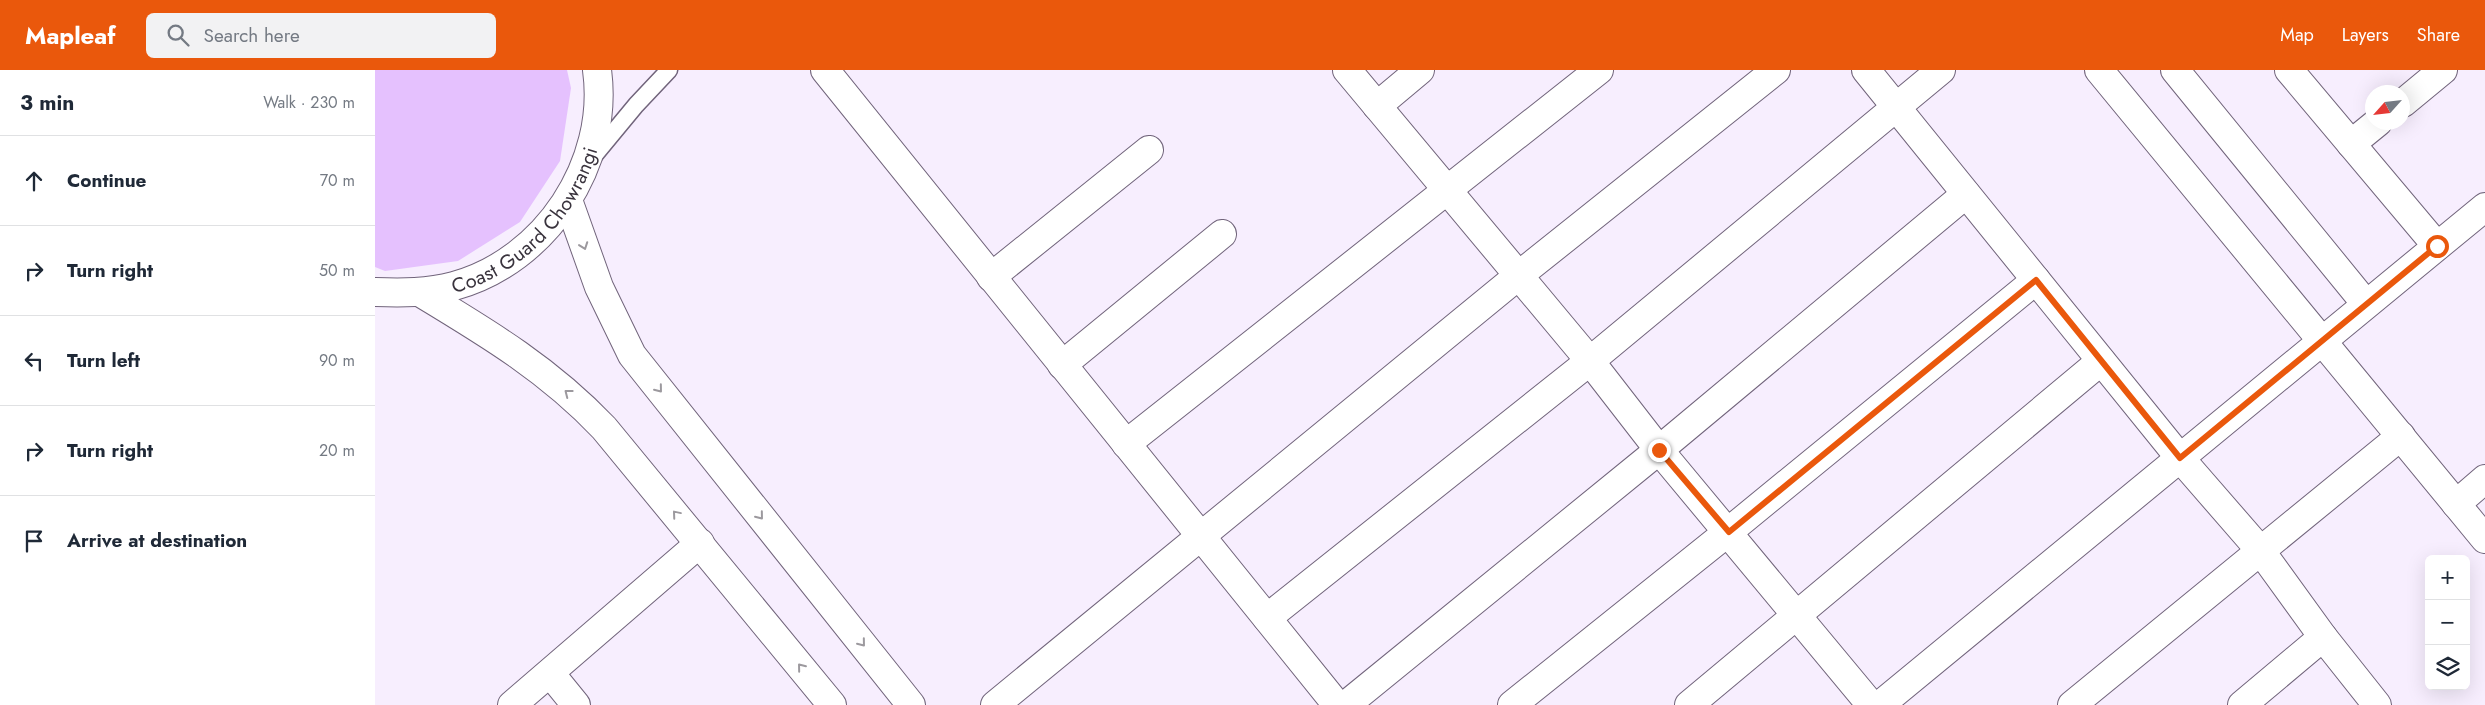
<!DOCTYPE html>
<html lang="en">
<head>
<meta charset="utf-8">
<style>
  :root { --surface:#fff; --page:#f2f2f3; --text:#1f2937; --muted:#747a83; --line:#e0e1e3; --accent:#ea580c }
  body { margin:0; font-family:Jost,sans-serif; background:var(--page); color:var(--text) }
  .controls { position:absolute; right:15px; bottom:15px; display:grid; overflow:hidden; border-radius:8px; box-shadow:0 5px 20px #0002 }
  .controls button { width:45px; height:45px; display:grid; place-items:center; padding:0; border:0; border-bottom:1px solid var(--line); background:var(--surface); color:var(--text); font:25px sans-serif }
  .compass { position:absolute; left:1990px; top:15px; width:45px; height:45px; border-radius:50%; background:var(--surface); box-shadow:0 5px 20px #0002; rotate:243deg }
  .stop { position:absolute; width:15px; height:15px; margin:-11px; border:4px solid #ea580c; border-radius:50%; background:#fff }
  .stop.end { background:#ea580c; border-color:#fff; box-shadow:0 1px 5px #0008 }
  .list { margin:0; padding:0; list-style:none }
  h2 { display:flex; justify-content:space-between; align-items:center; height:65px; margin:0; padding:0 20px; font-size:21px }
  h2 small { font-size:16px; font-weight:400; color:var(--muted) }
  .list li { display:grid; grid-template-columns:32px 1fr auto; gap:15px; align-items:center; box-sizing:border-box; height:90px; padding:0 20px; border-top:1px solid var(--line) }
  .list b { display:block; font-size:19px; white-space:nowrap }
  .list em { font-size:16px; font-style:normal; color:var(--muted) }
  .icon { flex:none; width:28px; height:28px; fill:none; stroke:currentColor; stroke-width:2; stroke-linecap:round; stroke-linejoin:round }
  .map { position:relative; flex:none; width:2110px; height:635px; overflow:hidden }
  header { display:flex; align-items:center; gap:30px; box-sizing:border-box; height:70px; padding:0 25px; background:var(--accent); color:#fff }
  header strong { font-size:24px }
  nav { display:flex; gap:28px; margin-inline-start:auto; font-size:18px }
  .search { width:350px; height:45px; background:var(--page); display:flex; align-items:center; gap:12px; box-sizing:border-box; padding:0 18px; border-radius:8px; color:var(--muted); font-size:19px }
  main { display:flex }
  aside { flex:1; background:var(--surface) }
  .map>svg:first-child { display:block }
</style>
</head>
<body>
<header>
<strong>Mapleaf</strong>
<div class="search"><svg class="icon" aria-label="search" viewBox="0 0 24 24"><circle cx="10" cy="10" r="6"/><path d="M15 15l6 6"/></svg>Search here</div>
<nav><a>Map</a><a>Layers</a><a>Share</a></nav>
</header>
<main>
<aside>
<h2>3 min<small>Walk · 230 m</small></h2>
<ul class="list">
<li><svg class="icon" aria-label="ahead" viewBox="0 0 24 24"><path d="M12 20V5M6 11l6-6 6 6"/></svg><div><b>Continue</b></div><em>70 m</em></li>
<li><svg class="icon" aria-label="right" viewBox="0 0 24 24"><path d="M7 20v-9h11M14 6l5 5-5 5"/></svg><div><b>Turn right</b></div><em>50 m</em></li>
<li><svg class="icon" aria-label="left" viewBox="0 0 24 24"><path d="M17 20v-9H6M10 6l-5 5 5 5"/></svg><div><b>Turn left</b></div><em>90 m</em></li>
<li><svg class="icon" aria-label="right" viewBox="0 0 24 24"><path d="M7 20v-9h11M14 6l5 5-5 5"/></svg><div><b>Turn right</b></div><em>20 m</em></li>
<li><svg class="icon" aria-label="arrive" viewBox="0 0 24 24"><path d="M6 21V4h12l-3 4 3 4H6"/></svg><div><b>Arrive at destination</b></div></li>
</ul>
</aside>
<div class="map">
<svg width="2110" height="635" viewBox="0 0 2110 635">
  <rect width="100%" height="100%" fill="#f7eefe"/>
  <!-- green -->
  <polygon fill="#e5c1fe" points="0,0 192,0 196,18 185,91 145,152 83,191 10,201 0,197"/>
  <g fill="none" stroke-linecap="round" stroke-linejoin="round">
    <defs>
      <polyline id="lane" points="218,87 261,35 294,0"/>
      <g id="street">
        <polyline points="450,0 962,635"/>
        <polyline points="972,0 1215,291 1284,380 1496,635"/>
        <polyline points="1491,0 1805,388 1885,480 1948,567 2002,635"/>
        <polyline points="1914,0 2062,176"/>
        <polyline points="2028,33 2068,0"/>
        <polyline points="1002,36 1045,0"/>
        <polyline points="1976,74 2003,52"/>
        <polyline points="616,207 774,80"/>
        <polyline points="687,295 847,164"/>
        <polyline points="751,374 1224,0"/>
        <polyline points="2081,434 2110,409"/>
        <polyline points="892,548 1215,291 1566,0"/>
        <polyline points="175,603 201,635"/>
        <polyline points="137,635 325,473"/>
        <polyline points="620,635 1143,206 1401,0"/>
        <polyline points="971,635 1284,380 1591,124"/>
        <polyline points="1137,635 1353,462 1661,210"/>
        <polyline points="1314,635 1726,291"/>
        <polyline points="1697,635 2026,366"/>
        <polyline points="1867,635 1948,567"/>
      </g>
      <g id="secondary">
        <polyline points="1724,0 2110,469"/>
        <polyline points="1800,0 1991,234"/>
        <polyline points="193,130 224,217 257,285 536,635"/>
        <path id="s1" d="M0 222C27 223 53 223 79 216 171 191 235 93 222 0"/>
        <path d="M46 223C114 264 174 300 229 358L457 635"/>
        <polyline points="1505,635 2110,137"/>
      </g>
    </defs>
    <!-- lane casing -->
    <use href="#lane" stroke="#71647b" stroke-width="19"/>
    <!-- street casing -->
    <use href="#street" stroke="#71647b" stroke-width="30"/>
    <!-- secondary casing -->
    <use href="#secondary" stroke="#71647b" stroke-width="30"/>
    <!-- lane -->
    <use href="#lane" stroke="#fff" stroke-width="16"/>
    <!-- street -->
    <use href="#street" stroke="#fff" stroke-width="28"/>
    <!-- secondary -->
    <use href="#secondary" stroke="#fff" stroke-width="28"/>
  </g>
  <!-- one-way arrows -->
  <defs><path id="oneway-chevron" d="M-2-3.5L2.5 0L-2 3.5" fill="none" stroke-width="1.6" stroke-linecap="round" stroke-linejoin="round" transform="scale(1.25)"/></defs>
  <g stroke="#9c999e">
    <use href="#oneway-chevron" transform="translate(209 176) rotate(70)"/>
    <use href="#oneway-chevron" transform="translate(284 319) rotate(51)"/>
    <use href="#oneway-chevron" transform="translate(193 323) rotate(-142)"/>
    <use href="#oneway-chevron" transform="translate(301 444) rotate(-130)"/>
    <use href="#oneway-chevron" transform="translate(385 446) rotate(51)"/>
    <use href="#oneway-chevron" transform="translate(487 573) rotate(51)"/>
    <use href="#oneway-chevron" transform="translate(426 597) rotate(-129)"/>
  </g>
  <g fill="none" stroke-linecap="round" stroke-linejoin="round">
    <!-- route -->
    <polyline stroke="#ea580c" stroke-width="6" points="1284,380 1354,462 1661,210 1805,388 2062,176"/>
  </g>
  <g text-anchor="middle" stroke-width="4.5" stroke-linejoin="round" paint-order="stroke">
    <!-- street labels -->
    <g font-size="20" fill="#39333d" stroke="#fff">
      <text dy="7" stroke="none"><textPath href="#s1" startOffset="180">Coast Guard Chowrangi</textPath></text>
    </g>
  </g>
</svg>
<div class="controls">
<button>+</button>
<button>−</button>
<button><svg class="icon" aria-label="layers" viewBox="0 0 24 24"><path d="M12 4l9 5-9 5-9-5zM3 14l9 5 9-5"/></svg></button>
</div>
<svg class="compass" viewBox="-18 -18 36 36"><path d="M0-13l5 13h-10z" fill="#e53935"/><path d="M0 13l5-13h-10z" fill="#747a83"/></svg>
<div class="stop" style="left:2062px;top:176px"></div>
<div class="stop end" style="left:1284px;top:380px"></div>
</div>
</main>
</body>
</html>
